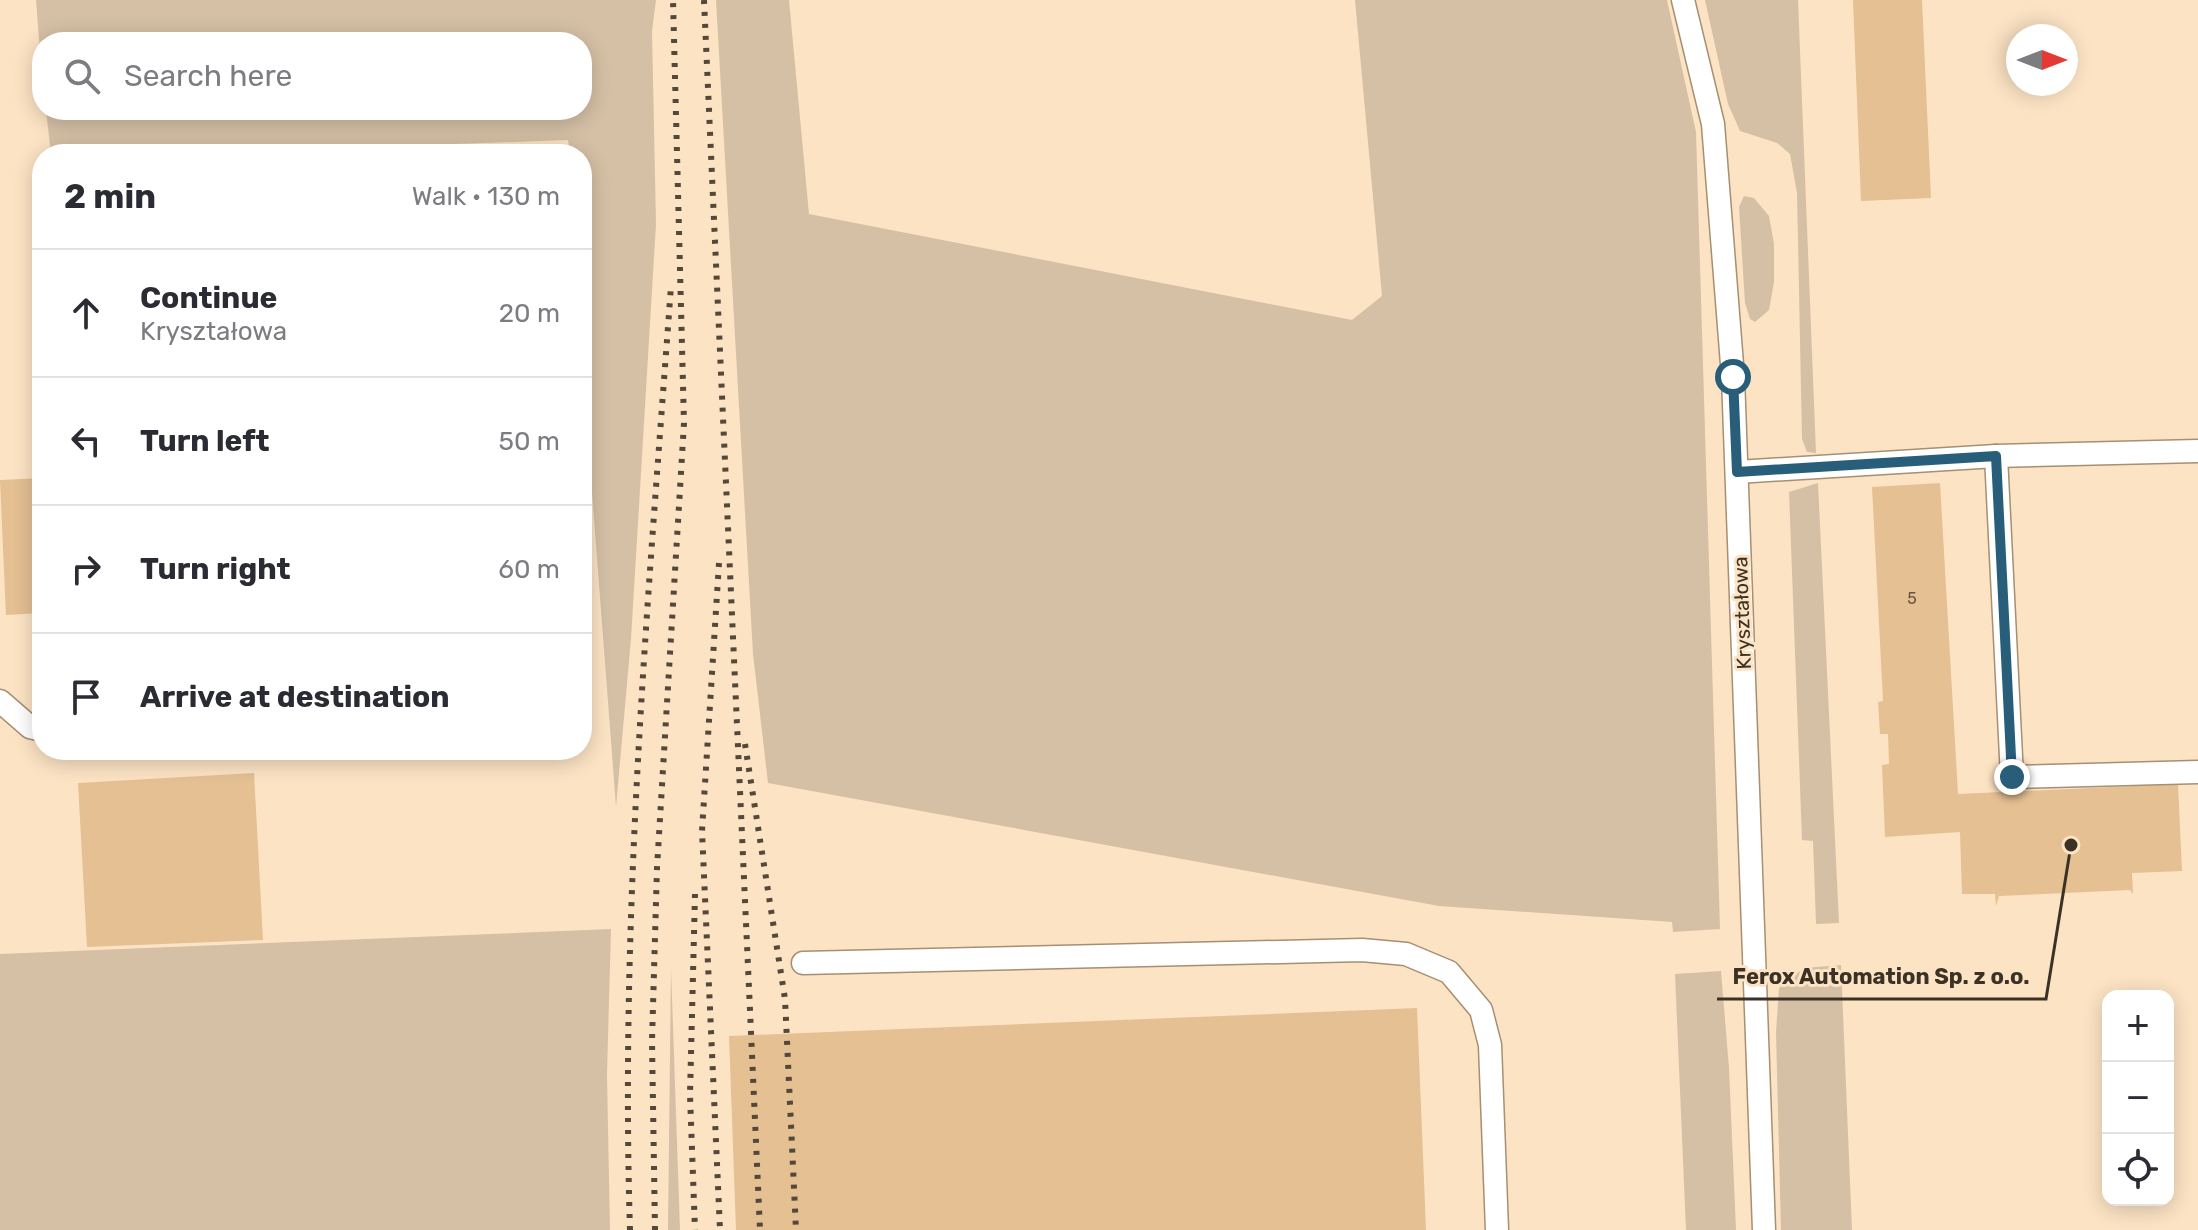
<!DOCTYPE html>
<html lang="en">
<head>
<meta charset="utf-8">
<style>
  :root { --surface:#fff; --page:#f2f2f3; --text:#2b2b33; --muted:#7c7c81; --line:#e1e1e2 }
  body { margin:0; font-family:Rubik,sans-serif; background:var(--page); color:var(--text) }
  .controls { position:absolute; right:24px; bottom:24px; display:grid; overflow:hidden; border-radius:16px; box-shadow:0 4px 20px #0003 }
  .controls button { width:72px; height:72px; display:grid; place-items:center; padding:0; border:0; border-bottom:2px solid var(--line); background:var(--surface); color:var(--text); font:40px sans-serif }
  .compass { position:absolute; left:2006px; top:24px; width:72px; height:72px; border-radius:50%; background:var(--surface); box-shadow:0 4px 20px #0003; rotate:90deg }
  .stop { position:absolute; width:24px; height:24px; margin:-18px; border:6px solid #295e7a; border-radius:50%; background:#fff }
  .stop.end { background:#295e7a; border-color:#fff; box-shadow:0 2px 8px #0008 }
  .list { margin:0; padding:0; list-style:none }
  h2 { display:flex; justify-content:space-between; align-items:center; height:104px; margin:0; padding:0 32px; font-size:34px }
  h2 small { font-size:26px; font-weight:400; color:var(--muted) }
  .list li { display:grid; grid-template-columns:52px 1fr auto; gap:24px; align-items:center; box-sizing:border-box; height:128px; padding:0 32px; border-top:2px solid var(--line) }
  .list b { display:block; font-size:30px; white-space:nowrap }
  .list p { margin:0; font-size:26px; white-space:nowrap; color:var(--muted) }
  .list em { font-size:26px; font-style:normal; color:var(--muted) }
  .icon { flex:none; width:44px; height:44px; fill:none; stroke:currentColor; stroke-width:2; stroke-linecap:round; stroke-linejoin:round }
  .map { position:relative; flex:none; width:2198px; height:1230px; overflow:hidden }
  .search { position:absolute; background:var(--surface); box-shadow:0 4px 20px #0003; left:32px; top:32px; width:560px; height:88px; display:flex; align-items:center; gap:20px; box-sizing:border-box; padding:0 28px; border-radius:32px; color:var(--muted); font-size:30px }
  .panel { position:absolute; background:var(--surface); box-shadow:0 4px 20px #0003; left:32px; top:144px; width:560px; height:616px; border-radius:32px }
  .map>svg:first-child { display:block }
</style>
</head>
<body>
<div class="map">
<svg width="2198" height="1230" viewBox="0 0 2198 1230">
  <rect width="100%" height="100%" fill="#fce3c4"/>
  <!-- green -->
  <g fill="#d5c0a6">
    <polygon points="36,0 656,0 652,31 656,224 631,639 616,807 582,361 582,154 570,154 568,140 178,154 51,154 46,110 582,110 582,42 42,42 42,78"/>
    <polygon points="716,0 789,0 809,214 1352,320 1382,296 1355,0 1667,0 1696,132 1720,929 1673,932 1672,922 1439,906 768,783 753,654"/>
    <polygon points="1705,0 1798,0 1816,453 1807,452 1802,439 1797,193 1790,154 1777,143 1740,131 1728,104"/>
    <polygon points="1744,196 1754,198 1769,216 1774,244 1774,282 1769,310 1755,322 1750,319 1745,303 1739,207"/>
    <polygon points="1818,483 1839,923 1816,924 1813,841 1802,840 1789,492"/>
    <polygon points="611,929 607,1075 610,1230 0,1230 0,954"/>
    <polygon points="1841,965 1852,1230 1781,1230 1776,1032 1779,988 1804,968"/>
    <polygon points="671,968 680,1230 668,1230"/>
    <polygon points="1721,971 1729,1068 1736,1230 1686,1230 1675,974"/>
  </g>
  <!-- building -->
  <g fill="#e4c093">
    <polygon points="1853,0 1922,0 1931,198 1861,201"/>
    <polygon points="42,478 42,613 6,615 0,480"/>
    <polygon points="1940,483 1958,794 2178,784 2182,871 2132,873 2133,894 2130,890 1999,896 1996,906 1995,894 1962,894 1960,832 1885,837 1882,765 1889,764 1888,734 1880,734 1878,702 1883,701 1872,487"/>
    <polygon points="254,773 263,940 87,947 78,783"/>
    <polygon points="1417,1008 1426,1230 736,1230 729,1036"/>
  </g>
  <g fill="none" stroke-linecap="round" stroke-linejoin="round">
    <defs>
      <g id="lane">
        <polyline points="1683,0 1713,124 1733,377 1764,1230"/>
        <polyline points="1996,456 2012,777 2198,772"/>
        <polyline points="1737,472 1996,456 2198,451"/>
        <polyline points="0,701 30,727 42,730"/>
        <polyline points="803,963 1362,950 1406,954 1449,972 1481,1010 1490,1045 1497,1230"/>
      </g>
    </defs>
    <!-- lane casing -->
    <use href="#lane" stroke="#a68f72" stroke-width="25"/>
    <!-- lane -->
    <use href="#lane" stroke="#fff" stroke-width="22"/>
    <!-- rail -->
    <g stroke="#54483a" stroke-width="6" stroke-dasharray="4 8" stroke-linecap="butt">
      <polyline points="704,0 760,1230"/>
      <polyline points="719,563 702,831 720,1230"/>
      <polyline points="745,744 785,999 796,1230"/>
      <polyline points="695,894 690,1095 695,1230"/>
      <path d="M630 1230C620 915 648 600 671 286"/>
      <polyline points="655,1230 652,1041 657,868 684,423 673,0"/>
    </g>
  </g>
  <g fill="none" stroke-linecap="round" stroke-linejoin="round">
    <!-- route -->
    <polyline stroke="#295e7a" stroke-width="10" points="1733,377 1737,472 1996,456 2012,777"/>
  </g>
  <g text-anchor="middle" stroke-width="6" stroke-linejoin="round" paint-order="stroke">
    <!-- number labels -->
    <g font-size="16" fill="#655540">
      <text x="1912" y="604">5</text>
    </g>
    <!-- street labels -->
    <g font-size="20" fill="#3b3125" stroke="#fce3c4">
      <text transform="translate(1742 613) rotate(-92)" y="7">Kryształowa</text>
    </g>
  </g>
  <!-- callouts -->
  <path fill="none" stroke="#3b3125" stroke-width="3" d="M2071 845L2046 999H1717"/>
  <circle fill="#3b3125" stroke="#fce3c4" stroke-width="3" cx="2071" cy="845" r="8"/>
  <g font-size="22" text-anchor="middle" font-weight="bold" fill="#3b3125" stroke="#fce3c4" stroke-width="6" stroke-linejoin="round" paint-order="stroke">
    <text x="1881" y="984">Ferox Automation Sp. z o.o.</text>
  </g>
</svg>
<div class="controls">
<button>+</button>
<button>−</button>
<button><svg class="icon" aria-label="locate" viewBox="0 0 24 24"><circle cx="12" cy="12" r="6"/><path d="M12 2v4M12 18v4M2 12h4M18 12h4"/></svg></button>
</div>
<svg class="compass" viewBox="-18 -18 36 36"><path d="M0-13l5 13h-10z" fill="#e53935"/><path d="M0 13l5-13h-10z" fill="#7c7c81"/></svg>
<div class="stop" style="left:1733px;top:377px"></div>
<div class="stop end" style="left:2012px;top:777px"></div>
<div class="search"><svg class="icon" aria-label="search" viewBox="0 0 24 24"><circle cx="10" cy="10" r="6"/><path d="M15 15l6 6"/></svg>Search here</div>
<section class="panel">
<h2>2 min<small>Walk · 130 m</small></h2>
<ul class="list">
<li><svg class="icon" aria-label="ahead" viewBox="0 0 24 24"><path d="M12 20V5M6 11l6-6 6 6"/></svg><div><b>Continue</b><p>Kryształowa</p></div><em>20 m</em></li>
<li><svg class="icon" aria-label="left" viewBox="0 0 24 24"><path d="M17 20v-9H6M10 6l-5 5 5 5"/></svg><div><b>Turn left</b></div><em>50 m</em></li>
<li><svg class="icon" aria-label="right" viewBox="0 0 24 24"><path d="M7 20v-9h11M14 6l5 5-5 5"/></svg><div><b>Turn right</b></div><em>60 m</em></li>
<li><svg class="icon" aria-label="arrive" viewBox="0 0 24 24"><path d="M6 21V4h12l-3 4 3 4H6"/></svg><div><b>Arrive at destination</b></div></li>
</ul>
</section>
</div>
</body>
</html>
